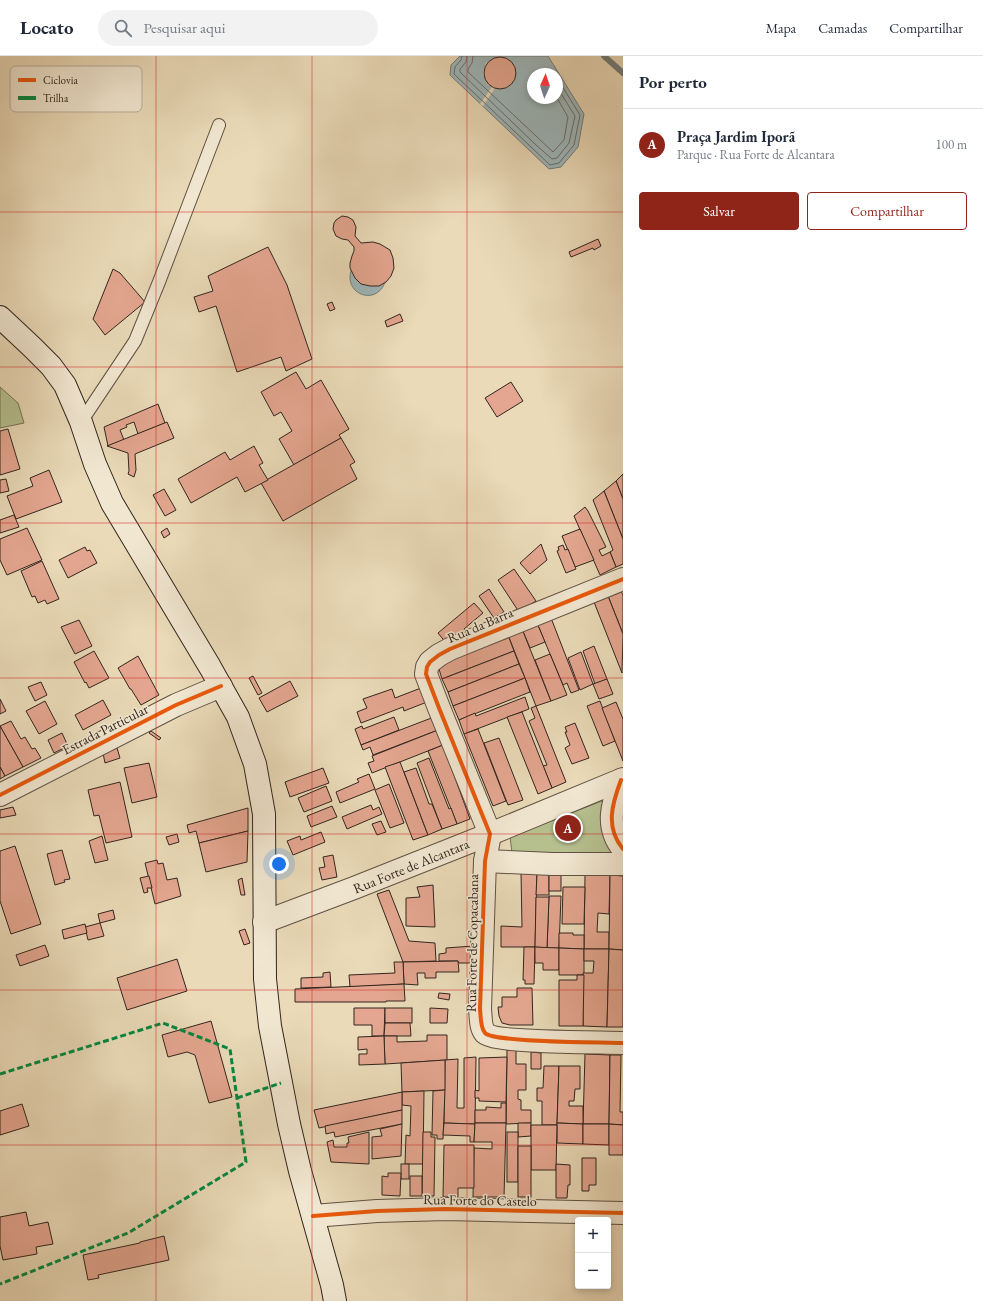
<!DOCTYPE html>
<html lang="pt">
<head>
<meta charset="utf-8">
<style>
  :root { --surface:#fff; --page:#f2f2f3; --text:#1f2937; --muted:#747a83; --line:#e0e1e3; --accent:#8f2418 }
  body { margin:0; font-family:"EB Garamond",serif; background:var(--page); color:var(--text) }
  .controls { position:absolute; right:12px; bottom:12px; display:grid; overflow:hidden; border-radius:4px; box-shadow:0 2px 6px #0003 }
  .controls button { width:36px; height:36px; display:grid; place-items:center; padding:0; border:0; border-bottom:1px solid var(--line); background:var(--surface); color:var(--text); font:20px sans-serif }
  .compass { position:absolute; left:527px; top:12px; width:36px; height:36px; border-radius:50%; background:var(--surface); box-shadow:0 2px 6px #0003; rotate:3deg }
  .you { position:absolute; left:279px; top:808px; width:14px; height:14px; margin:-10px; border:3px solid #fff; border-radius:50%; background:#1a73e8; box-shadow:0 0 0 6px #1a73e833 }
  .badge { display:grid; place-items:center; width:26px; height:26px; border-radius:50%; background:var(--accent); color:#fff; font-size:13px; font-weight:700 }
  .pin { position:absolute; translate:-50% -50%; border:2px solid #fff; box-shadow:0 1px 4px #0006 }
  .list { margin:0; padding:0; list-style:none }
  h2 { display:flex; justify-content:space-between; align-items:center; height:52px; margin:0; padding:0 16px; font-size:17px }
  h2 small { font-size:13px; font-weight:400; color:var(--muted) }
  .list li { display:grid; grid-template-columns:26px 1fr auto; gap:12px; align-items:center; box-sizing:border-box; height:72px; padding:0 16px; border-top:1px solid var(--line) }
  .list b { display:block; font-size:15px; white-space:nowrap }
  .list p { margin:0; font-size:13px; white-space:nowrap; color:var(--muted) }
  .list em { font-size:13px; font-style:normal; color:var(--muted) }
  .actions { display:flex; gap:8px; padding:12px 16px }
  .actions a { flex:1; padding:9px 0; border:1px solid var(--accent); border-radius:4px; text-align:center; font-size:14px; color:var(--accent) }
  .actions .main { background:var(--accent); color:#fff }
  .icon { flex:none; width:22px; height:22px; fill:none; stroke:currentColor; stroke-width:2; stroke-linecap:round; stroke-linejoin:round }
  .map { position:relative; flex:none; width:623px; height:1245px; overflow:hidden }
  header { display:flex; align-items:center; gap:24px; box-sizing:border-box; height:56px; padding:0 20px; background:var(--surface); border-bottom:1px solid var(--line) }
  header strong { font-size:19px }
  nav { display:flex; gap:22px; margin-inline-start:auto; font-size:14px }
  .search { width:280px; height:36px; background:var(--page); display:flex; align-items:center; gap:10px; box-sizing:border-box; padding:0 14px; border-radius:22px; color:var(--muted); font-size:15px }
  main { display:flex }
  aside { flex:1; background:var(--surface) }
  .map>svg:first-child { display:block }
</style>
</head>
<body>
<header>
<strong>Locato</strong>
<div class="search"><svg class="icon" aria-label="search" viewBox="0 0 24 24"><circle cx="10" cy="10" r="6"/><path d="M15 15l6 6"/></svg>Pesquisar aqui</div>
<nav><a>Mapa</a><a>Camadas</a><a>Compartilhar</a></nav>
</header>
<main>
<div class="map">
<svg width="623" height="1245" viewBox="0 0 623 1245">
  <rect width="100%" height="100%" fill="#eadab8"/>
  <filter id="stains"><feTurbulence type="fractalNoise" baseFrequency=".005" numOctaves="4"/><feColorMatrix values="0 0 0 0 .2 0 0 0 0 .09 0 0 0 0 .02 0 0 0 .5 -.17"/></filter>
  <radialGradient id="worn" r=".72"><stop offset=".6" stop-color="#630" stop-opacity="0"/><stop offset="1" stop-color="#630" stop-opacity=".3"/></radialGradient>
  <!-- green -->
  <g fill="#b6c08f" stroke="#747256">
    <polygon points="0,331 18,347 24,367 0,372"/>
    <polygon points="607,743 602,764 606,787 617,802 512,797 510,781"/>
  </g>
  <!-- water -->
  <g fill="#9eb7bb" stroke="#737d7c" fill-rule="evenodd">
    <path d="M460 0H548L584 58 578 91 561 111 549 113 450 19 451 9ZM533 18H557V42H533Z"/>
    <path d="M352 212 386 223C379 252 341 239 352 212Z"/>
  </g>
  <!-- pier -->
  <polygon fill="#eadab8" points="496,1 507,2 515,10 516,21 509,31 499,33 495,32 483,50 480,48 492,31 488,29 483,18 486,7"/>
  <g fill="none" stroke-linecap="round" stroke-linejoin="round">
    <!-- shore -->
    <g stroke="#686e6c" stroke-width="1">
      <polyline points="462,0 461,4 455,11 454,18 550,109 559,107 574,89 580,59 557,22"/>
      <polyline points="467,0 466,6 460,13 460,16 535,88 552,103 557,102 569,87 575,60 557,31"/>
      <polyline points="473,0 472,7 468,13 468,16 553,96 564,84 568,61 557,42"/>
    </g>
    <!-- stream -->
    <polyline stroke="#737d7c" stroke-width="6" points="604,0 623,17"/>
  </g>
  <!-- building -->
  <g fill="#e4a690" stroke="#32251e">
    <circle cx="500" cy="17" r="16"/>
    <polygon points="342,160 348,161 353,164 356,171 355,180 361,187 373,186 380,188 390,194 393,202 394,212 391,220 386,226 379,230 370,230 361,228 355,222 350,212 350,207 352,200 354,195 354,191 348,184 342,183 336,180 333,173 334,167 336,164"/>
    <polygon points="598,183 601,190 594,194 593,192 571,201 569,196"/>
    <polygon points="268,191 287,229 312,303 286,315 281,301 237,316 216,250 199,256 194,241 213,235 208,220"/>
    <polygon points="113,213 120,217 145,246 105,279 93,263"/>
    <polygon points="332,246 335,253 330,255 327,248"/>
    <polygon points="400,258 403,265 387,271 385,265"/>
    <polygon points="296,316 306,333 321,324 349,373 339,379 341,382 294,409 279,383 292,375 281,356 274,360 261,336"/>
    <polygon points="511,326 523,345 497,361 485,342"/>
    <polygon points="158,348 165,367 138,378 134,366 126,369 127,371 120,374 124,384 108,390 104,371"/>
    <polygon points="167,366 174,382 135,398 136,414 134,421 128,418 129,415 128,397 107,390"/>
    <polygon points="8,373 20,413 0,419 0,375"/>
    <polygon points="341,382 355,406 350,409 357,423 283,465 261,427"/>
    <polygon points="254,390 263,407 259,409 268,424 245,436 237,421 191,447 178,423 225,396 230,404"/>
    <polygon points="49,414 62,446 16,463 7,440 33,430 30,422"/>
    <polygon points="623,418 623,443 616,425"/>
    <polygon points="6,423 9,435 0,437 0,424"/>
    <polygon points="616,425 623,443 623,483 604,435"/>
    <polygon points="164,433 176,454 165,460 153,439"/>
    <polygon points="604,435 623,483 623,508 616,511 610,496 613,494 593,444"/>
    <polygon points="585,451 588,455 606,491 599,494 602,500 610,496 616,511 600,519 574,460"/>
    <polygon points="14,459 19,471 0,477 0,464"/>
    <polygon points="27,472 42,504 7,519 0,504 0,483"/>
    <polygon points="167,472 170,478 164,482 161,476"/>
    <polygon points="580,473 594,504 575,511 562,480"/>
    <polygon points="541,488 547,504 530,518 520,507"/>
    <polygon points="563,489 565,494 568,493 576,513 566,517 557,495 559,494 558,491"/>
    <polygon points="85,491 87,495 90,494 97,507 68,522 59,504"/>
    <polygon points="42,505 59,543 47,548 45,544 38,547 35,540 32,541 21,515"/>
    <polygon points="514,513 536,545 519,556 498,524"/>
    <polygon points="489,533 504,556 494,562 479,540"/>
    <polygon points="621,535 623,539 623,578 608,540"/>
    <polygon points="608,540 623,578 622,617 594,546"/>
    <polygon points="474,547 483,557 464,573 467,577 447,588 438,577"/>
    <polygon points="551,562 579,634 571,637 567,627 563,629 537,567"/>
    <polygon points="79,564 92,590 75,598 61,571"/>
    <polygon points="537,567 545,586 530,592 522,573"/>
    <polygon points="522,573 551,645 536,650 508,579"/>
    <polygon points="508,579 514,595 442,623 439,613 442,604"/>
    <polygon points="594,590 607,623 595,628 583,595"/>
    <polygon points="94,595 109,622 89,632 86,626 85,627 74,606"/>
    <polygon points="514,595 519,608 448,636 442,623"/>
    <polygon points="581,596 593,628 580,634 568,602"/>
    <polygon points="550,598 567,639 551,645 535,604"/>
    <polygon points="138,600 159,639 141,649 131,633 130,633 118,612"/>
    <polygon points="519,608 525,622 453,650 448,636"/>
    <polygon points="253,620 262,637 258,639 249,622"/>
    <polygon points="525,622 530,636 459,664 453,650"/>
    <polygon points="607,623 613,638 599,643 593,628"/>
    <polygon points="290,625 298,640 267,656 259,642"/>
    <polygon points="41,626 47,639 35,645 28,631"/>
    <polygon points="421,632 427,646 404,655 403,651 361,667 357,656 367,652 363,643 392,633 395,642"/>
    <polygon points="525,641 529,653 464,678 459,664 475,657 476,660"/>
    <polygon points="0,643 6,655 0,658"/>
    <polygon points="103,644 111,659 83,674 75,659"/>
    <polygon points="45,645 57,668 39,678 26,655"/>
    <polygon points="600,645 615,685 603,690 587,650"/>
    <polygon points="616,646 623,663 623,705 602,652"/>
    <polygon points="536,650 566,726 552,732 543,710 547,709 529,665 535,662 531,652"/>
    <polygon points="522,656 552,732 538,738 507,661"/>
    <polygon points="394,661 399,674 361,689 355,673 362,670 363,673"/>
    <polygon points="434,661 438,674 373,699 370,691 363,694 361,689"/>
    <polygon points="11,665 21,683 25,681 32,693 35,692 41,702 23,711 0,670"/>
    <polygon points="575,667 589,702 572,708 565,692 570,689 565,676 567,676 565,671"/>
    <polygon points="0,670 23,711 5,720 0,711"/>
    <polygon points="478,673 506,745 493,750 464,678"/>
    <polygon points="438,674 443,689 372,717 368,707 374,705 372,700"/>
    <polygon points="151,675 161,682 159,684 149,677"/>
    <polygon points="62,677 68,690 54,697 48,684"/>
    <polygon points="499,682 523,744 508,749 484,687"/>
    <polygon points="443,689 470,763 457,768 428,695"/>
    <polygon points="117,692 120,702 105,707 103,697"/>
    <polygon points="429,702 449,753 451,752 457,768 442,773 417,707"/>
    <polygon points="400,706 428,779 413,784 385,711"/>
    <polygon points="149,707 157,741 132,747 124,712"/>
    <polygon points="0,711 5,720 0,723"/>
    <polygon points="323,712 329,727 290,741 285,726"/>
    <polygon points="416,712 429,748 432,748 442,773 428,779 404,716"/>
    <polygon points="369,718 375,733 340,747 336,736 359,726 357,723"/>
    <polygon points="120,726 132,781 106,787 99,759 94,760 88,734"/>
    <polygon points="389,728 404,767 390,772 375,734"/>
    <polygon points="326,730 332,745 304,756 298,742"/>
    <polygon points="371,749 373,754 379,751 382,758 347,773 342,761"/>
    <polygon points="332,750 337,761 311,771 307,760"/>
    <polygon points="13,751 16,759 0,762 0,754"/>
    <polygon points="248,752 248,775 199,787 196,775 189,777 187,769"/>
    <polygon points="381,765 386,776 377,779 372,768"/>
    <polygon points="248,775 247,806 206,816 199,787"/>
    <polygon points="321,776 325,786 293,799 287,785 300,780 301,784"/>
    <polygon points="177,778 179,786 169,789 166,781"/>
    <polygon points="102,780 108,804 95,807 89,785"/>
    <polygon points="15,790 41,868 11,878 0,845 0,795"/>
    <polygon points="62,794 70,823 64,824 65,826 55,829 47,798"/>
    <polygon points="333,799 337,821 322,824 319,812 325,811 323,801"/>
    <polygon points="157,804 158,808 163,807 167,824 177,822 181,840 155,848 145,807"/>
    <polygon points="521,817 537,818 535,891 501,891 501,870 522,871"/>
    <polygon points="537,818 549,818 549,839 536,839"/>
    <rect x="549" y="818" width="12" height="17"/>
    <polygon points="585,819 610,819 609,858 598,857 597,876 609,876 609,893 584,893"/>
    <polygon points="610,819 623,820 623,894 609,893"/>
    <polygon points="149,820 152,832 147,832 148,836 144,837 140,822"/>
    <polygon points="242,822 245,839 241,839 238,824"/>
    <polygon points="433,829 435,871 406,870 406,842 420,841 417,831"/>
    <polygon points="563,831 585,831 584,868 562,868"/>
    <polygon points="389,834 409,885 435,887 436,905 403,906 377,838"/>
    <polygon points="549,840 561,840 559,892 547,892"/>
    <polygon points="536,841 549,841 547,892 535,891"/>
    <polygon points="113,854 115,863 100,867 98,858"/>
    <polygon points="100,867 104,880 88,884 85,871"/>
    <polygon points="85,868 87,877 64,883 62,874"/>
    <polygon points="245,873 250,887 244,889 239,875"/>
    <polygon points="559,877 573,877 573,879 584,879 584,893 559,892"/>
    <polygon points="45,889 49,900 20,910 16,899"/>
    <polygon points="473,890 473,907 459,907 458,905 439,905 439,898 446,897 446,892"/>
    <polygon points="524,891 535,891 534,928 525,928 525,924 523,924"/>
    <polygon points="535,891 559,892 559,914 543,914 543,907 535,907"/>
    <polygon points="559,892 584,893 584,919 559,919"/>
    <polygon points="584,893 609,893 607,971 583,970 583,917 593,917 594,905 584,905"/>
    <polygon points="609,893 623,894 623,971 607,971"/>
    <polygon points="177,903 187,935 127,954 117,922"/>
    <polygon points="458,905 459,916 436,916 436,922 425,922 425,917 417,917 418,929 404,928 403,906"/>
    <polygon points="394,906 403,906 404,928 350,931 349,919 395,917"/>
    <polygon points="330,916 331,931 301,932 301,922 323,921 323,917"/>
    <polygon points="577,919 584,919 583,970 559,970 559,924 577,924"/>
    <polygon points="404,928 405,945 386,945 386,946 295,946 295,933"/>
    <polygon points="517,932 532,932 533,969 510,969 502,967 499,960 498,951 502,951 502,941 517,941"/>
    <polygon points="439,937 450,938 449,944 438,942"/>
    <polygon points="354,952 385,952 384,980 372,980 372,969 354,969"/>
    <rect x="385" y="952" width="27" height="15"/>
    <polygon points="430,952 448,953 447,967 430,967"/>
    <polygon points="211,965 232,1041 209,1047 195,999 187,996 168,1001 162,979"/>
    <polygon points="385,967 410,967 411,980 384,980"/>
    <polygon points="427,979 447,979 447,1004 385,1008 384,980 397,980 397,986 427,985"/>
    <polygon points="384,980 385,1008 359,1009 359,998 367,998 367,993 358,994 358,981"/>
    <polygon points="507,994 516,994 516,1008 526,1008 526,1034 518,1034 518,1043 521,1044 521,1054 531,1054 531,1067 506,1068"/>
    <polygon points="531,996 541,997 541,1013 531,1013"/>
    <polygon points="585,998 610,999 609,1068 583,1068"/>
    <polygon points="610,999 621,999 620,1056 623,1056 623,1069 609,1068"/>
    <polygon points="476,1001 475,1068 444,1067 445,1004 458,1003 457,1052 464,1052 464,1002"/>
    <polygon points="507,1001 506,1046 479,1045 479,1042 475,1042 475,1034 479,1035 479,1002"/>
    <polygon points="445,1004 445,1034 402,1036 401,1007"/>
    <polygon points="544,1010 559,1010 557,1069 542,1069 542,1045 537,1045 537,1032 543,1032"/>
    <polygon points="559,1010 580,1010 580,1033 575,1033 574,1045 569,1045 569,1050 583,1050 583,1068 557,1067"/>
    <polygon points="445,1034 443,1083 437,1083 437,1079 432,1079 433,1035"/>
    <polygon points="424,1035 423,1108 405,1108 406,1079 410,1080 411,1050 402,1049 402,1036"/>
    <polygon points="402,1036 402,1054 319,1072 314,1054"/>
    <polygon points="501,1047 506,1047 506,1067 475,1067 475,1054 486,1054 486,1051 501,1052"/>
    <polygon points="22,1048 29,1070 0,1079 0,1055"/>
    <polygon points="402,1054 402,1068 335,1081 334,1076 326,1078 325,1070"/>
    <polygon points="444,1067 475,1068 474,1086 470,1086 470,1080 443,1079"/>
    <polygon points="475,1067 506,1067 504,1141 473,1141 474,1092 492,1093 492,1086 474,1086"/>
    <polygon points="518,1067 531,1067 531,1080 518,1081"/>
    <polygon points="557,1067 583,1068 583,1088 557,1087"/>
    <polygon points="402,1068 401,1100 372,1103 372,1081 382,1080 380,1073"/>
    <polygon points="583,1068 609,1068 609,1089 583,1088"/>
    <polygon points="609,1068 623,1069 623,1099 609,1099"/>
    <polygon points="531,1069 557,1069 556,1114 531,1114"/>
    <polygon points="369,1076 369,1108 331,1106 327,1086 333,1084 334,1091 347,1091 347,1087 349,1087 348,1081"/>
    <polygon points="423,1076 431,1076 431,1081 435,1081 434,1140 422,1140"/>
    <rect x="507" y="1076" width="11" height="50"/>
    <polygon points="444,1089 474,1089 474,1132 458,1132 458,1141 443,1141"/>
    <rect x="518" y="1090" width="13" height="51"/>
    <polygon points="582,1102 596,1102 596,1129 589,1129 589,1135 582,1135"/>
    <rect x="401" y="1108" width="8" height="15"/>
    <polygon points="556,1108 570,1109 570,1129 568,1129 567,1142 556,1142"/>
    <polygon points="388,1117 401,1117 400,1140 382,1139 382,1120 388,1121"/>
    <rect x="410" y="1120" width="12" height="20"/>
    <polygon points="26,1156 29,1170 48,1166 53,1188 36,1191 37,1198 3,1204 0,1190 0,1161"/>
    <polygon points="164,1180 169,1204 98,1219 99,1222 88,1224 83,1199 140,1187 140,1186"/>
  </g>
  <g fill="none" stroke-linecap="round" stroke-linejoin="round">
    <defs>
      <polyline id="lane" points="81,366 135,285 159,226 219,69"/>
      <g id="street">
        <path d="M623 523 450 593 439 599 430 606 427 611 426 618 439 652 490 778 485 805 480 953C481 961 480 971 485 977 495 987 603 986 623 987"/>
        <path d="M621 724C612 748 605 771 623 793"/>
        <polyline points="0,739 176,649 221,630"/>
        <polyline points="485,805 552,808 623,808"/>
        <polyline points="264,866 354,832 490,778 623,723"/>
        <polyline points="313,1160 377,1155 446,1153 623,1157"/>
      </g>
      <polyline id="secondary" points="0,261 32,291 51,310 65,329 81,366 95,408 112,447 210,611 238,661 255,708 264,758 265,923 270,970 289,1068 300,1115 332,1229 335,1245"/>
    </defs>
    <!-- lane casing -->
    <use href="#lane" stroke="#605244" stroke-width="14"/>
    <!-- street casing -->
    <use href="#street" stroke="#605244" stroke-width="24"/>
    <!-- secondary casing -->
    <use href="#secondary" stroke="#32251e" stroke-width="24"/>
    <!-- lane -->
    <use href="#lane" stroke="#f1e7d1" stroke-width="12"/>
    <!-- street -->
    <use href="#street" stroke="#f1e7d1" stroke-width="22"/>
    <!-- secondary -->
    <use href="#secondary" stroke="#f1e7d1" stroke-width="22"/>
    <!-- quiet -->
    <g stroke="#00873e" stroke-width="3" stroke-dasharray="6 3" stroke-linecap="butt">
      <polyline points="0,1018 163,967 230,993 246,1106 128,1177 0,1228"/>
      <polyline points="237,1042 281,1027"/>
    </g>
    <defs>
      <g id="cycleway">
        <path d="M623 523 450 593 439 599 430 606 427 611 426 618 439 652 490 778 485 805 480 953C481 961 480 971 485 977 495 987 603 986 623 987"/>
        <path d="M621 724C612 748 605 771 623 793"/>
        <polyline points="0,739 176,649 221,630"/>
        <polyline points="313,1160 377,1155 446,1153 623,1157"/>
      </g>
    </defs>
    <!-- cycleway casing -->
    <use href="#cycleway" stroke="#f1e7d1" stroke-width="6"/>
    <!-- cycleway -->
    <use href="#cycleway" stroke="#e8590c" stroke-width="4"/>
  </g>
  <!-- grid -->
  <path fill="none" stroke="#d62828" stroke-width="1" stroke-opacity="0.55" d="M156 0V1245M312 0V1245M467 0V1245M0 156H623M0 311H623M0 467H623M0 622H623M0 778H623M0 934H623M0 1089H623"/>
  <g text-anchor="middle" stroke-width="3" stroke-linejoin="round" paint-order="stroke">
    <!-- street labels -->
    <g font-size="14" fill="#32251e" stroke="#f1e7d1">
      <text transform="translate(480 569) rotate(-23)" y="5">Rua da Barra</text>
      <text transform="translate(105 673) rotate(-27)" y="5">Estrada Particular</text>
      <text transform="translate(411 810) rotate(-22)" y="5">Rua Forte de Alcantara</text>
      <text transform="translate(472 887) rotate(-89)" y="5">Rua Forte de Copacabana</text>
      <text transform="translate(480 1144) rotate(1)" y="5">Rua Forte do Castelo</text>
    </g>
  </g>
  <!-- legend -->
  <rect x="10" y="10" width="132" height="46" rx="6" fill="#f1e7d1" stroke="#b8ad9b" stroke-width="1"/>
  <rect x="18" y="22" width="18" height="4" fill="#e8590c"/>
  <rect x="18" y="40" width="18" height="4" fill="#00873e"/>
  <g font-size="11" fill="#32251e">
    <text x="43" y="28">Ciclovia</text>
    <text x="43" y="46">Trilha</text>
  </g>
  <rect width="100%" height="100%" filter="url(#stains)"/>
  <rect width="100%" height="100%" fill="url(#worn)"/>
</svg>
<div class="controls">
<button>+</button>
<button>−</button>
</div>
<svg class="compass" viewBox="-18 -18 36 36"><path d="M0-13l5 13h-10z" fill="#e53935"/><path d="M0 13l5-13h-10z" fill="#747a83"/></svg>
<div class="you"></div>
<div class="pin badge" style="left:568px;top:772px">A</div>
</div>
<aside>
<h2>Por perto<small></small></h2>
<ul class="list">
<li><span class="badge">A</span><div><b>Praça Jardim Iporã</b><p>Parque · Rua Forte de Alcantara</p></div><em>100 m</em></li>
</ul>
<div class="actions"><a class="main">Salvar</a><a>Compartilhar</a></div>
</aside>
</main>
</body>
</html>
